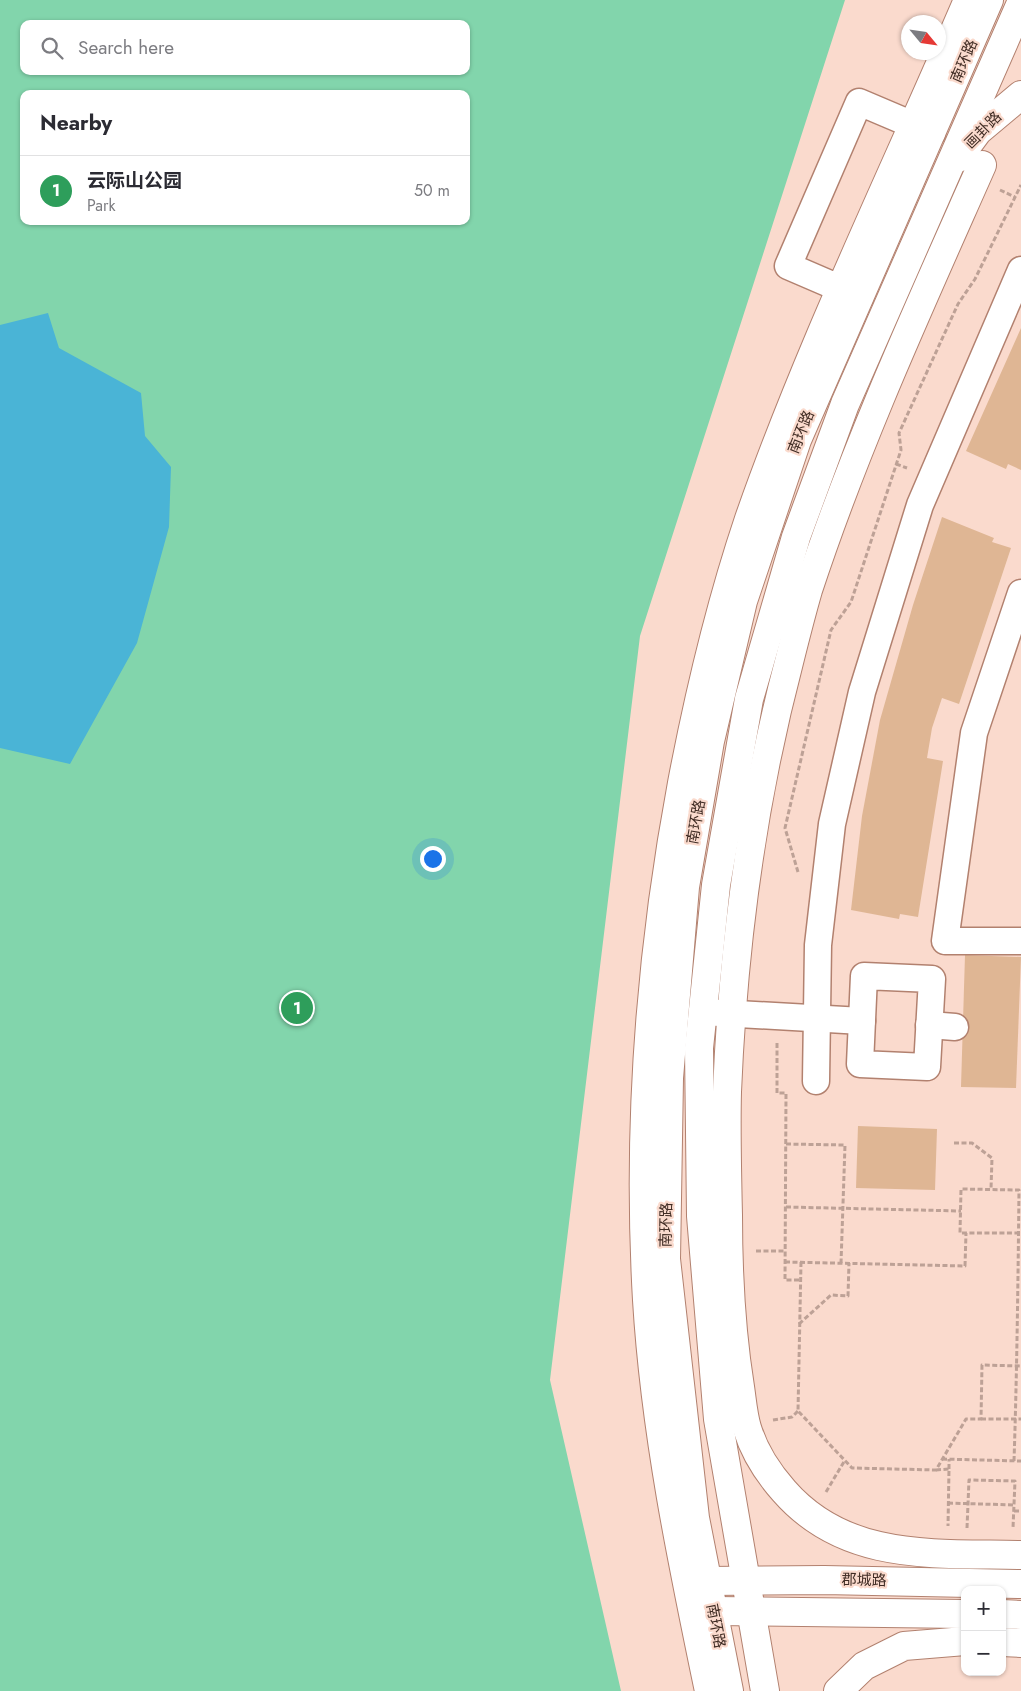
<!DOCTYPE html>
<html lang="en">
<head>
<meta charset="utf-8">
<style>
  :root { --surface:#fff; --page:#f2f2f3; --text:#2b2b33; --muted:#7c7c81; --line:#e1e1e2; --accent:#0b8043 }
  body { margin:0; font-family:Jost,"Noto Sans SC",sans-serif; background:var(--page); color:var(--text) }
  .controls { position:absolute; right:15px; bottom:15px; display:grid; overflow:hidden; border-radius:10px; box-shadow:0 1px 4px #0004 }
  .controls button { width:45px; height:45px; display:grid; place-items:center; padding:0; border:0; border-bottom:1px solid var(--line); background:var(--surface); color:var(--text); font:25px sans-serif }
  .compass { position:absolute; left:901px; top:15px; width:45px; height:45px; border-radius:50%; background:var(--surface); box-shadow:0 1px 4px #0004; rotate:119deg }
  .you { position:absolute; left:432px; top:858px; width:18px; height:18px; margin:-12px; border:4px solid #fff; border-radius:50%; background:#1a73e8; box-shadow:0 0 0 8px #1a73e833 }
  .badge { display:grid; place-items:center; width:32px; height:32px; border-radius:50%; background:var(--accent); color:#fff; font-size:16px; font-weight:700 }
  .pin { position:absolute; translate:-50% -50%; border:2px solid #fff; box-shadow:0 1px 5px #0006 }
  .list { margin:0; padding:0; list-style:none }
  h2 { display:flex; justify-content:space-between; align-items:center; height:65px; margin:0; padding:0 20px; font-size:21px }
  h2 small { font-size:16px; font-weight:400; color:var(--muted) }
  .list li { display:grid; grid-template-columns:32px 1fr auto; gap:15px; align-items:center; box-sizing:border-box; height:70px; padding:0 20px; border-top:1px solid var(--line) }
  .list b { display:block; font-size:19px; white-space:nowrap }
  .list p { margin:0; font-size:16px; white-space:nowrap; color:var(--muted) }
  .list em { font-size:16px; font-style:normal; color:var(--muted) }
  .icon { flex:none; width:28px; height:28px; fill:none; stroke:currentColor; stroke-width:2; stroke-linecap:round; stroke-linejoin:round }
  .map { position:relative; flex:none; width:1021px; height:1691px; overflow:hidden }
  .search { position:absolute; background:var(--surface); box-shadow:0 1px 4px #0004; left:20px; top:20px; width:450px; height:55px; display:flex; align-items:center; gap:12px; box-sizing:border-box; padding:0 18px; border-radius:10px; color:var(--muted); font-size:19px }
  .panel { position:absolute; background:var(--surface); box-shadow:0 1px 4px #0004; left:20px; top:90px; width:450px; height:135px; border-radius:10px }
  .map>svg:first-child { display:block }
</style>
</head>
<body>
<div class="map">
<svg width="1021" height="1691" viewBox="0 0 1021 1691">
  <rect width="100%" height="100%" fill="#fadacd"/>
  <!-- green -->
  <path fill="#82d5ac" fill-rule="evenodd" d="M0 0H845L640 636 550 1380 621 1691H0ZM24 24H466V71H24ZM24 94H466V221H24Z"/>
  <!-- water -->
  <polygon fill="#4ab4d6" points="48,313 59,348 141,393 145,436 171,467 169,527 137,643 70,764 0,748 0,325"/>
  <!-- building -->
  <g fill="#dfb694">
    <polygon points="1021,328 1021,470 1008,464 1006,469 966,451"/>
    <polygon points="942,517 994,538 992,542 1011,548 959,704 942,698 932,728 927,758 943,761 918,917 900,914 899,919 851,910 862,816 880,720 913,605"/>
    <polygon points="965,955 1021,957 1016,1088 961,1087"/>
    <polygon points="858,1126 937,1129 935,1190 856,1188"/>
  </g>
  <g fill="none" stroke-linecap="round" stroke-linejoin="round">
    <defs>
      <g id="minor">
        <polyline points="860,297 788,266 859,102 932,133"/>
        <polyline points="1021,593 974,733 945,941 1021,941"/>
        <polygon points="864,976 932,979 927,1067 860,1064"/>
        <polyline points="703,1012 862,1021"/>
        <polyline points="929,1025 955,1027"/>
        <polyline points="816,1081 818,945 832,824 862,692 920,505 1021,270"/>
      </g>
      <g id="tertiary">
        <polyline points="958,158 978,131 1021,95"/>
        <path d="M982 165C920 305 856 444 808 590 801 614 795 638 789 662 752 802 733 947 727 1092 726 1133 727 1174 728 1215 728 1272 731 1331 740 1387 742 1400 743 1415 747 1428 754 1451 768 1473 784 1491 846 1562 935 1553 1021 1555"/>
        <polyline points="1002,1642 1021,1643"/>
        <path d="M709 1691C682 1562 655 1432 647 1300 637 1127 650 954 682 783 699 694 720 605 749 519 811 342 894 173 968 0"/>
        <polyline points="838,1691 864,1666 904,1646 965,1641"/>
      </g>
      <g id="secondary">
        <polyline points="729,1691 695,1518 666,1259 669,1078 685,887 710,741 743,601 797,440 989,0"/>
        <polyline points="765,1691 718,1419 701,1216 699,1048 716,885 749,699 796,537 845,404 1021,3"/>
      </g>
      <g id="primary">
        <polyline points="707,1581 824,1580 1021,1584"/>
        <polyline points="713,1611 965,1614"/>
        <polyline points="1002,1614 1021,1615"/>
      </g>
    </defs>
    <!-- minor casing -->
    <use href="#minor" stroke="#b2816f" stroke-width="29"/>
    <!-- tertiary casing -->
    <use href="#tertiary" stroke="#b2816f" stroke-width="30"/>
    <!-- secondary casing -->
    <use href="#secondary" stroke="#b2816f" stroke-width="30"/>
    <!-- primary casing -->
    <use href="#primary" stroke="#b2816f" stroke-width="30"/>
    <!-- path -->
    <g stroke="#bda196" stroke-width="3" stroke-dasharray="5 2.5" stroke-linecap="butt">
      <polyline points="1000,190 1015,197"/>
      <polyline points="896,464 907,468"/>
      <polyline points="798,872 785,828 831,630 851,602 901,450 899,433 958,304 975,279 1021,185"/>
      <polyline points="777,1043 777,1093 786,1093 785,1280 800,1280"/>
      <polyline points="954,1143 972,1143 992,1158 991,1189"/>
      <polyline points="786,1144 845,1145 841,1263"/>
      <polyline points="786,1207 961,1211"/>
      <polyline points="756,1251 785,1251"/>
      <polyline points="785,1262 965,1266 966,1233"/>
      <polyline points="801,1262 798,1411 852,1468 936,1470 966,1419 981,1419 982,1365 1021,1366"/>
      <polyline points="799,1324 831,1295 848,1296 849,1263"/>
      <polyline points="981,1419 1021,1419"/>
      <polyline points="773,1420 792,1417 798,1411"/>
      <polyline points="942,1459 1021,1461"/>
      <path d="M1014 1461C1017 1370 1018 1280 1019 1190L961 1189 960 1233H1019"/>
      <polyline points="949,1469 949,1459"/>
      <polyline points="936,1470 949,1469 948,1526"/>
      <polyline points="826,1492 845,1460"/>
      <polyline points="948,1503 1014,1505"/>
      <polyline points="1014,1511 1021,1511"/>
      <polyline points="967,1528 969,1480 1015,1481 1013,1528"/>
    </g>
    <!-- minor -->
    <use href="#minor" stroke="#fff" stroke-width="26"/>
    <!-- tertiary -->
    <use href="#tertiary" stroke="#fff" stroke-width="28"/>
    <!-- secondary -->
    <use href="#secondary" stroke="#fff" stroke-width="28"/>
    <!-- primary -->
    <use href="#primary" stroke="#fff" stroke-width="28"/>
  </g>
  <g text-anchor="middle" stroke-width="4.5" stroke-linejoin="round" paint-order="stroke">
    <!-- street labels -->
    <g font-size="15" fill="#402c24" stroke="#fadacd">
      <text transform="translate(964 61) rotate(-67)" y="5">南环路</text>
      <text transform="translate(983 130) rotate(-45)" y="5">画卦路</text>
      <text transform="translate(801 432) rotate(-68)" y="5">南环路</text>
      <text transform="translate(696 822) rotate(-80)" y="5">南环路</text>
      <text transform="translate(666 1225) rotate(-89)" y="5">南环路</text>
      <text transform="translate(864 1580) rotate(1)" y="5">郡城路</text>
      <text transform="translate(716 1626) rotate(79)" y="5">南环路</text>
    </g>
  </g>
</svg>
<div class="controls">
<button>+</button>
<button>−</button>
</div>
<svg class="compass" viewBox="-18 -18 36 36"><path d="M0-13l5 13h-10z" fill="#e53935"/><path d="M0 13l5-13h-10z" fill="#7c7c81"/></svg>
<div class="you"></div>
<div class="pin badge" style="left:297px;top:1008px;background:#2e9e5b">1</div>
<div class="search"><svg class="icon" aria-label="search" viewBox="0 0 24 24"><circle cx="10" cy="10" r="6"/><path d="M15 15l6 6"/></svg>Search here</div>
<section class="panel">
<h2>Nearby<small></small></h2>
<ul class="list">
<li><span class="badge" style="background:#2e9e5b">1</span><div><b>云际山公园</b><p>Park</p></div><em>50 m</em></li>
</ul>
</section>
</div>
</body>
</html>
